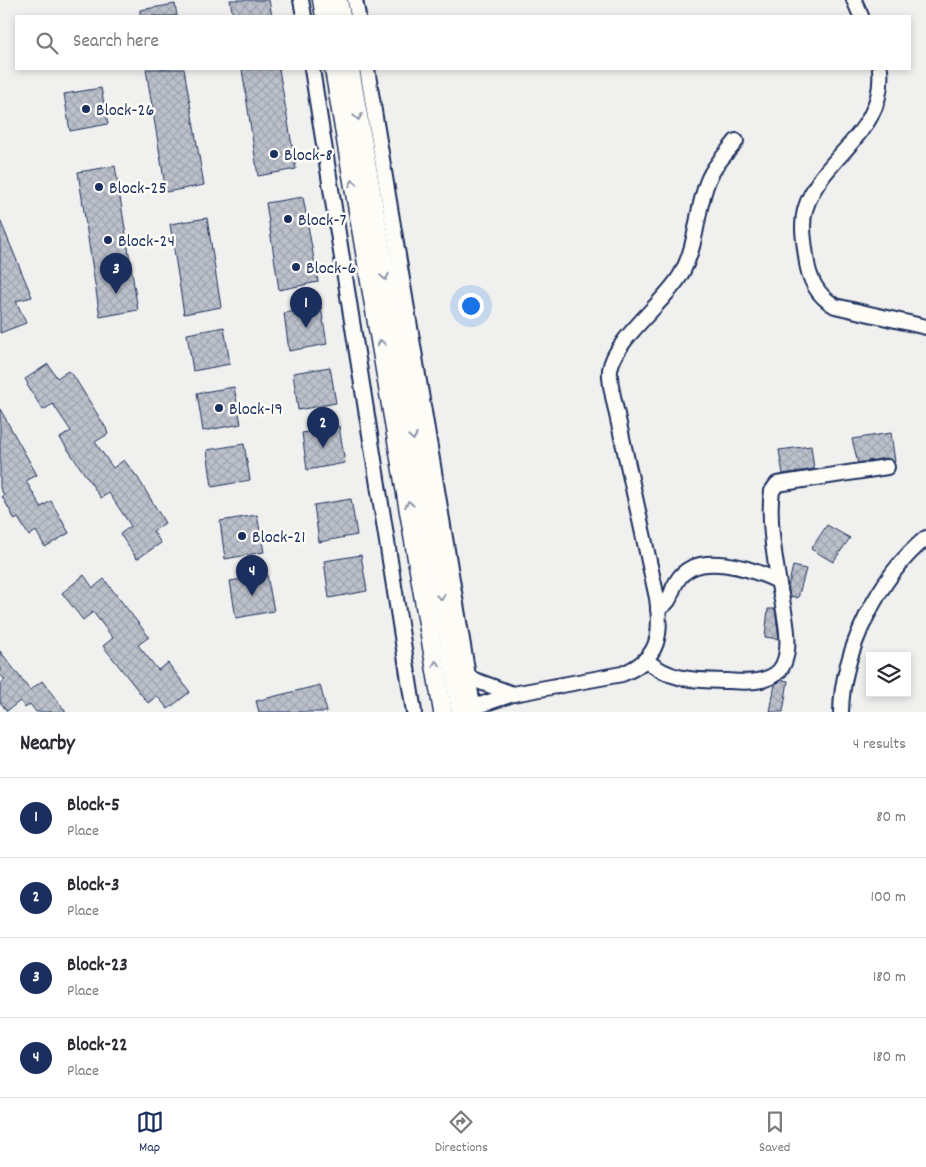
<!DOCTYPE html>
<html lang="en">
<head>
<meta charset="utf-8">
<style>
  :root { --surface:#fff; --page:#f2f2f3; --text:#2b2b33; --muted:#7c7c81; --line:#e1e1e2; --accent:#1b2f5e }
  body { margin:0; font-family:Dekko,sans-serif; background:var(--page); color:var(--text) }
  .controls { position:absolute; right:15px; bottom:15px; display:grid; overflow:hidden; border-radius:0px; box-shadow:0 2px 8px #0003 }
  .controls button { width:45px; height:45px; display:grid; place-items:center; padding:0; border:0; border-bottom:1px solid var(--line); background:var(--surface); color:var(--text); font:25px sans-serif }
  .you { position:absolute; left:470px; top:305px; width:18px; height:18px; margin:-12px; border:4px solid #fff; border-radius:50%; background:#1a73e8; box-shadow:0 0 0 8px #1a73e833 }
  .badge { display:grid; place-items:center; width:32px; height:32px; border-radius:50%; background:var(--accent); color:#fff; font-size:16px; font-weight:700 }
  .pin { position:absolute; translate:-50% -41px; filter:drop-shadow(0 1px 2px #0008) }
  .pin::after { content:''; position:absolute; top:26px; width:18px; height:15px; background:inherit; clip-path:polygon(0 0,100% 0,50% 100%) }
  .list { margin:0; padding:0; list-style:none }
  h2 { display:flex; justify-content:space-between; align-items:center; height:65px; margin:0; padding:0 20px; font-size:21px }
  h2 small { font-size:16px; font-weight:400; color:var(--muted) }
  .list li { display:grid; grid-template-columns:32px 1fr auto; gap:15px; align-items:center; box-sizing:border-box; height:80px; padding:0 20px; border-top:1px solid var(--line) }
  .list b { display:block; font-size:19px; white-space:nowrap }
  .list p { margin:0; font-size:16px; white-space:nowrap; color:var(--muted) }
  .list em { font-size:16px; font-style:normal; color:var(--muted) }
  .icon { flex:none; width:28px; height:28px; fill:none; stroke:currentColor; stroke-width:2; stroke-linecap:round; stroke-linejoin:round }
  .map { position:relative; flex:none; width:926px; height:712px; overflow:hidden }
  .search { position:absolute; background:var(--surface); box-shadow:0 2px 8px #0003; left:15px; right:15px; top:15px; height:55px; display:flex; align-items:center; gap:12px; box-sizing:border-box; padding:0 18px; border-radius:0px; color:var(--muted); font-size:19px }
  .sheet { height:385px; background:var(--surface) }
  nav { display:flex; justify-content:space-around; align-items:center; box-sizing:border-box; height:70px; border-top:1px solid var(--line); background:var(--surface); font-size:14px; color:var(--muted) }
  nav a { display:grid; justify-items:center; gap:2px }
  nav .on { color:var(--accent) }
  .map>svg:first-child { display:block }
</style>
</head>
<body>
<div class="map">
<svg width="926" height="712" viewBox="0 0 926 712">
  <defs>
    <pattern id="building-cross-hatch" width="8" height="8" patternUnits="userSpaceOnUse" patternTransform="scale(1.25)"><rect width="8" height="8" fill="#bbc0ca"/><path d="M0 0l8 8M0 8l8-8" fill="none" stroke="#a0a5b0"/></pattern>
  </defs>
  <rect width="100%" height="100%" fill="#f0f0ee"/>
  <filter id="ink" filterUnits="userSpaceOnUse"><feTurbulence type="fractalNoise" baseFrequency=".02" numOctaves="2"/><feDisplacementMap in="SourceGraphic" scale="10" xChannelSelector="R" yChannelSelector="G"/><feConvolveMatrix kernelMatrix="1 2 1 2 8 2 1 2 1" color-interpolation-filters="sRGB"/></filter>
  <g filter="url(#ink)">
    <!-- building -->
    <g fill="url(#building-cross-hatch)" stroke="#1b2f5e">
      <polygon points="230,0 269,0 272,16 233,16"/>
      <polygon points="175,4 177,16 140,16 140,10"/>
      <polygon points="146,69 184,69 204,185 166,192"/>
      <polygon points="242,69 279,69 296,169 258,176"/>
      <polygon points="101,88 108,124 70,131 64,94"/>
      <polygon points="115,166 138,310 100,317 78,172"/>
      <polygon points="303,197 318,282 279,290 266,203"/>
      <polygon points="207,218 221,307 184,314 170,224"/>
      <polygon points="0,220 32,297 16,301 26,323 0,333"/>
      <polygon points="321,307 327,344 289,351 284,313"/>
      <polygon points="224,327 230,364 193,371 187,334"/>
      <polygon points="48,364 57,378 68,371 73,375 106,428 108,434 95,442 113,468 124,460 138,478 165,523 153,531 161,543 137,559 120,534 131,526 109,493 101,498 60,438 71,431 53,404 43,410 27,385 28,384 25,379"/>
      <polygon points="330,367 336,403 298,410 293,373"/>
      <polygon points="234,387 241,424 203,431 197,393"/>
      <polygon points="0,409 37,475 26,481 41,507 51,501 69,533 45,547 36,531 29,536 18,518 15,520 2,496 4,495 0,488"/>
      <polygon points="339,426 345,463 307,470 302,433"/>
      <polygon points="891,433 895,462 886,458 858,463 852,439"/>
      <polygon points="244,444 250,480 212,487 207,450"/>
      <polygon points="811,446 814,469 783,474 779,450"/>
      <polygon points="351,499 357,535 319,542 314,505"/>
      <polygon points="257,515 264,552 225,559 220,521"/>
      <polygon points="827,525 850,538 833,562 811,549"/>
      <polygon points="361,555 367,591 329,598 324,561"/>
      <polygon points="793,566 806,569 798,598 790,596 788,587"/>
      <polygon points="84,575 93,588 104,579 149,637 138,645 158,670 168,663 190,692 168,709 157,696 148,703 103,646 113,638 93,612 83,620 62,593"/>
      <polygon points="267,575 274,611 236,618 230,581"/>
      <polygon points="768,609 775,609 779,639 765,637"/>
      <polygon points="0,651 30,690 42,681 66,712 36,712 30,704 25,708 20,701 7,711 0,702 0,684 5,680 0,674"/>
      <polygon points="782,680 788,681 783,712 770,712 775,684"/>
      <polygon points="320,685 327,712 259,712 256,701"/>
    </g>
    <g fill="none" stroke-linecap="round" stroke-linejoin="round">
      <defs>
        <g id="minor">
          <polyline points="301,0 304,16"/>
          <polyline points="355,0 358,16"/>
          <polyline points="854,0 861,16"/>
          <polyline points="312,69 414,712"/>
          <polyline points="367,69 474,712"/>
          <path d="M880 69C886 135 821 155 805 210 801 225 804 241 806 256 808 278 816 295 835 306L926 327"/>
          <path d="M658 609C675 599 668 594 677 581 696 549 753 569 778 581"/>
          <path d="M646 660C672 682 695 680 728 681 744 682 766 684 779 671 797 651 781 602 778 578 774 553 768 517 772 491L777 484 887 467"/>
          <polyline points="469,678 513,694"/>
          <path d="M474 707 513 694 622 674C660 659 662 634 657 598L614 401C612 391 609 380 610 370 614 340 664 303 680 276 699 244 695 209 709 178 715 164 727 153 736 141"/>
          <path d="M841 712C842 652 879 576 926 538"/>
        </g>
        <g id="major">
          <polyline points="322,0 325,16"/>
          <polyline points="338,0 341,16"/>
          <polyline points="334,69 443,712"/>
          <polyline points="350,69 461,712"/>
        </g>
      </defs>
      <!-- minor casing -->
      <use href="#minor" stroke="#1b2f5e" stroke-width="18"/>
      <!-- major casing -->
      <use href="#major" stroke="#1b2f5e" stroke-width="21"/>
      <!-- minor -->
      <use href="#minor" stroke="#fdfcf7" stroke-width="14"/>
      <!-- major -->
      <use href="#major" stroke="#fdfcf7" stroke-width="18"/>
    </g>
    <!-- one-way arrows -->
    <defs><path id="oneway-chevron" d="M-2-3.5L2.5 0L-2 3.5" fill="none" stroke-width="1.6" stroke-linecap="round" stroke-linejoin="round" transform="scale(1.25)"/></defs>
    <g stroke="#8c96aa">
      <use href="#oneway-chevron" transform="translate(358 117) rotate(80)"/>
      <use href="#oneway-chevron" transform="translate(353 183) rotate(-100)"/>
      <use href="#oneway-chevron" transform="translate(385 277) rotate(80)"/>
      <use href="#oneway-chevron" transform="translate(381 343) rotate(-100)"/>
      <use href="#oneway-chevron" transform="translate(413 437) rotate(80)"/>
      <use href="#oneway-chevron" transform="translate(409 504) rotate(-100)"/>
      <use href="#oneway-chevron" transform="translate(441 597) rotate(80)"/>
      <use href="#oneway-chevron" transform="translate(436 664) rotate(-98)"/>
    </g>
  </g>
  <!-- markers -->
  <g fill="#1b2f5e" stroke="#fdfcf7" stroke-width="2">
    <circle cx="86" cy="109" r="5"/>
    <circle cx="274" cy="154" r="5"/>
    <circle cx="99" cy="187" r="5"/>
    <circle cx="288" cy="219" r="5"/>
    <circle cx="108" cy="240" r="5"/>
    <circle cx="296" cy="267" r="5"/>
    <circle cx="219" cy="408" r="5"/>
    <circle cx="242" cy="536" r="5"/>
  </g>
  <g text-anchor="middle" stroke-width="5" stroke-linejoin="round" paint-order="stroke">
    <!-- poi labels -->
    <g font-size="18" fill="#1b2f5e" stroke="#fdfcf7" text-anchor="start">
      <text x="96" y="115">Block-26</text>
      <text x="284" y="160">Block-8</text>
      <text x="109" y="193">Block-25</text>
      <text x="298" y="225">Block-7</text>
      <text x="118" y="246">Block-24</text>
      <text x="306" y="273">Block-6</text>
      <text x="229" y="414">Block-19</text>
      <text x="252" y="542">Block-21</text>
    </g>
  </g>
</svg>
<div class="controls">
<button><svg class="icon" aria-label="layers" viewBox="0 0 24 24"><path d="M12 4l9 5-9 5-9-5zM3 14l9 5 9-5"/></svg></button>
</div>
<div class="you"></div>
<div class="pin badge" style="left:306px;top:328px">1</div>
<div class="pin badge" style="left:323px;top:448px">2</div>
<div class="pin badge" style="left:116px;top:294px">3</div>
<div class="pin badge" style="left:252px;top:596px">4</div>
<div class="search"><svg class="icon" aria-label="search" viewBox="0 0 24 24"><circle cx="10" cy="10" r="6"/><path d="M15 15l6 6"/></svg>Search here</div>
</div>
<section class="sheet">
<h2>Nearby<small>4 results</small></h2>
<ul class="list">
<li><span class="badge">1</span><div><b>Block-5</b><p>Place</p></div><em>80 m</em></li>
<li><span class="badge">2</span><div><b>Block-3</b><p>Place</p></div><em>100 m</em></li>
<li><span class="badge">3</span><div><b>Block-23</b><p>Place</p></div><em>180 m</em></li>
<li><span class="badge">4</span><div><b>Block-22</b><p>Place</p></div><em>180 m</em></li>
</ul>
</section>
<nav>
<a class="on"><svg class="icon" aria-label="map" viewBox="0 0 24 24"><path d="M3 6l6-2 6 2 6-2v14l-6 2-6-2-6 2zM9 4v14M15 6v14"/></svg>Map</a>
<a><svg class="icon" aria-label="directions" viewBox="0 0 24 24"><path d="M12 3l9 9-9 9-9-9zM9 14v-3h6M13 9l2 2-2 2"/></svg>Directions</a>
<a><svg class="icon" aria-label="saved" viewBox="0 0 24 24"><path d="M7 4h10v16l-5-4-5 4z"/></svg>Saved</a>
</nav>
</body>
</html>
